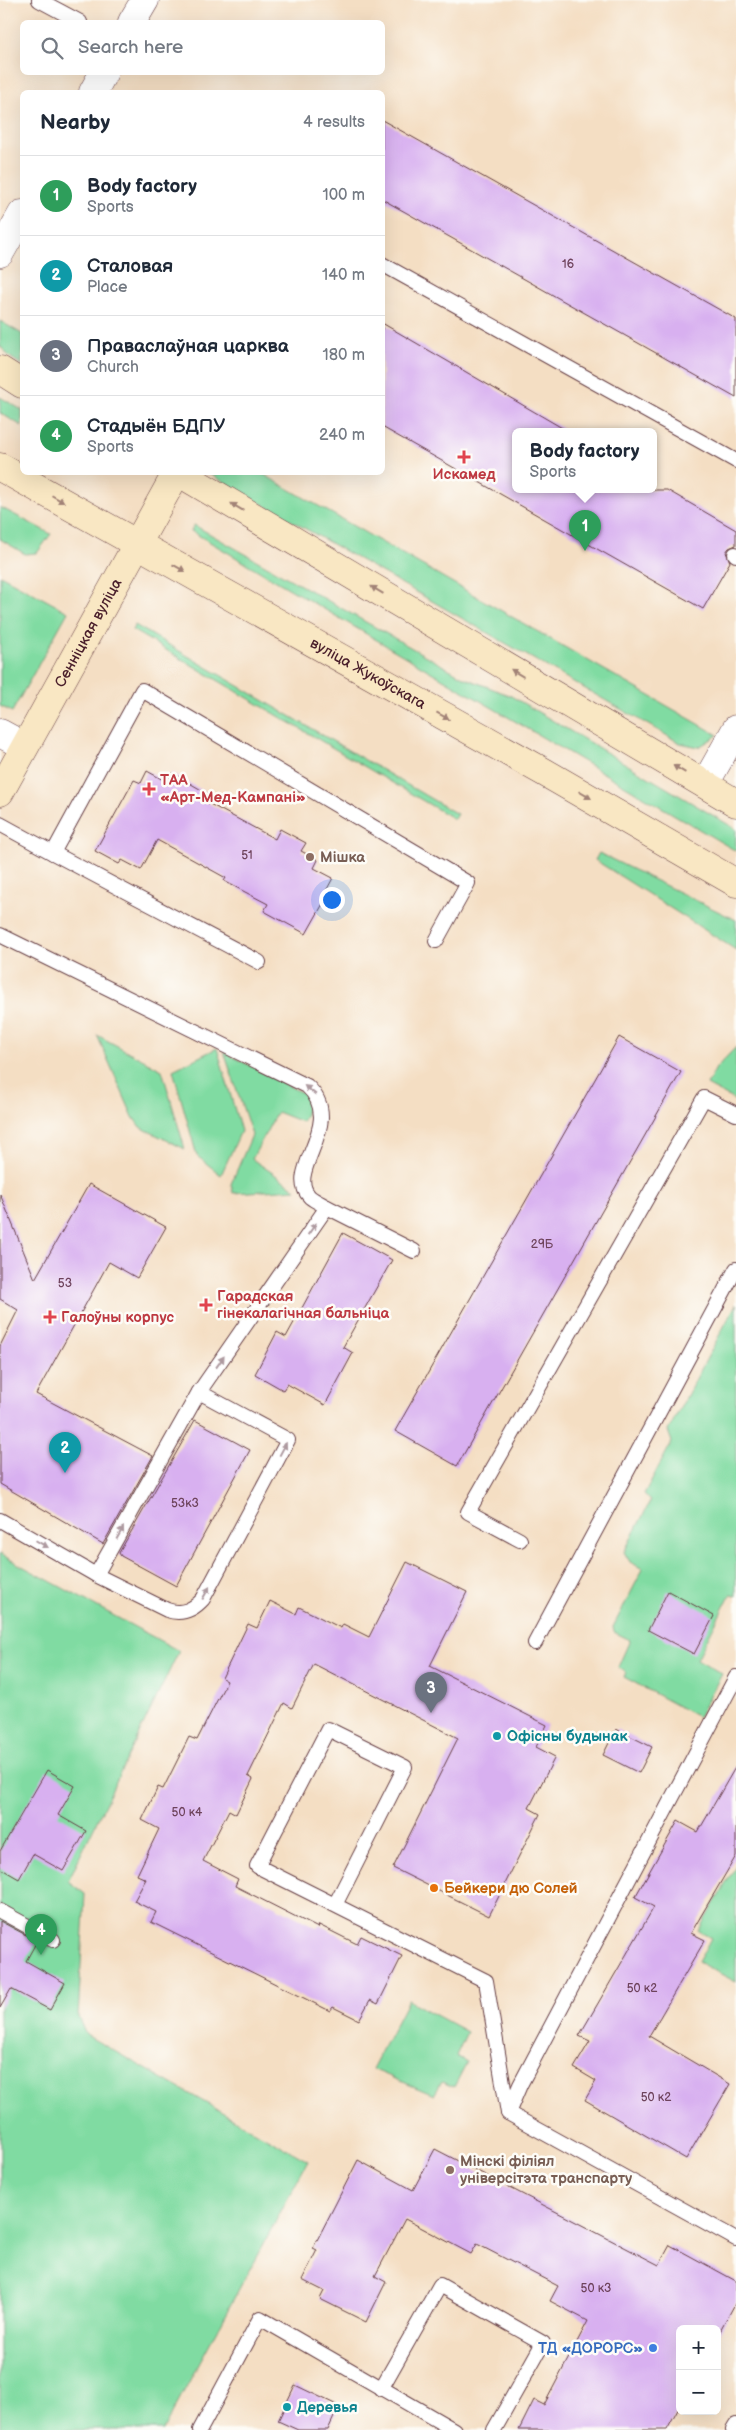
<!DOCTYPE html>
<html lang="en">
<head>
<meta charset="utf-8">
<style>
  :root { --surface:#fff; --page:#f2f2f3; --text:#1f2937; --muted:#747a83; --line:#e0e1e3; --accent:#111827 }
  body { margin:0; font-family:"Balsamiq Sans",sans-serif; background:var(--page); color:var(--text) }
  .controls { position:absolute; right:15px; bottom:15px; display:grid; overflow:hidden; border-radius:8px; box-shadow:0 5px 20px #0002 }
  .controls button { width:45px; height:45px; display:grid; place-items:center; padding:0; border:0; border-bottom:1px solid var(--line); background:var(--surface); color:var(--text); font:25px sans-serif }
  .you { position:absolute; left:331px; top:899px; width:18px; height:18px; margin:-12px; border:4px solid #fff; border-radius:50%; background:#1a73e8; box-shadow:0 0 0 8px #1a73e833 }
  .badge { display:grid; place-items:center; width:32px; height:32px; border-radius:50%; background:var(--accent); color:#fff; font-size:16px; font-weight:700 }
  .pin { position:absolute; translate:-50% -41px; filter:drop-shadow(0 1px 2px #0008) }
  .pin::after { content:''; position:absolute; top:26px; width:18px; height:15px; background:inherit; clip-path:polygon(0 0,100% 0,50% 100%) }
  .popup { position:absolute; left:512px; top:428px; width:145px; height:65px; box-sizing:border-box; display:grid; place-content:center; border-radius:8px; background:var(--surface); filter:drop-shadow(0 1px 4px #0005); font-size:16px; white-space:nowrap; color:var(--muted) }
  .popup b { font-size:19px; color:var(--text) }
  .popup::after { content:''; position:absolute; left:50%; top:100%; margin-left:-10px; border:10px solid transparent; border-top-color:var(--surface) }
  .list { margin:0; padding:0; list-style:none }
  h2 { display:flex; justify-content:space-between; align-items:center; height:65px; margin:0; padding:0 20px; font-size:21px }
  h2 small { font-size:16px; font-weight:400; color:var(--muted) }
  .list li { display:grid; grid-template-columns:32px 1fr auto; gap:15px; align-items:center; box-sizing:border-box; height:80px; padding:0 20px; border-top:1px solid var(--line) }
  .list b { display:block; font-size:19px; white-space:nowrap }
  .list p { margin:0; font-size:16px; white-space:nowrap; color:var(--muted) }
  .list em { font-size:16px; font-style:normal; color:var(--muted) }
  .icon { flex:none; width:28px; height:28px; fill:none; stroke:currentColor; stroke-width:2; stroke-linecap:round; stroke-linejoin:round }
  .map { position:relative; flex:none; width:736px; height:2430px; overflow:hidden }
  .search { position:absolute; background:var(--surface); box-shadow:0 5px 20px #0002; left:20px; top:20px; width:365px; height:55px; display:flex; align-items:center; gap:12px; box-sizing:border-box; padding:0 18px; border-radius:8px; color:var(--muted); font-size:19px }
  .panel { position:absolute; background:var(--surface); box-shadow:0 5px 20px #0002; left:20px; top:90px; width:365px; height:385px; border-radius:8px }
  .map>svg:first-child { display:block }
</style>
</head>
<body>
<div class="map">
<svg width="736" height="2430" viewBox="0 0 736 2430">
  <rect width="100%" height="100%" fill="#fdfcf7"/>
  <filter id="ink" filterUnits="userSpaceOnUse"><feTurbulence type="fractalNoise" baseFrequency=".02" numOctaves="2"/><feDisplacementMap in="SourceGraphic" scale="10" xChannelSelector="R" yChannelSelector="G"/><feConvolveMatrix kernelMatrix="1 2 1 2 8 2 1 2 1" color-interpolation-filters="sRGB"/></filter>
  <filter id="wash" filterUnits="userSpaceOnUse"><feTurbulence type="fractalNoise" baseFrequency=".0096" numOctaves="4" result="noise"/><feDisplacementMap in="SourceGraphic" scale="20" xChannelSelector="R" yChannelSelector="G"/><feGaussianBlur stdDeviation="1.12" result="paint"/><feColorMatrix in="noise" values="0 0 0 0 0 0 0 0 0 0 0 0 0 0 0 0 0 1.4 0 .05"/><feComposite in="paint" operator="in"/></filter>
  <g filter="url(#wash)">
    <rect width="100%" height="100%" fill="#f4dec3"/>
    <!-- green -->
    <g fill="#80dba2" stroke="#657d66">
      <polygon points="0,321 22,334 22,365 10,357 0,346"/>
      <polygon points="0,397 22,410 22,426 0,413"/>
      <polygon points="208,473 261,473 718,735 699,747 680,743"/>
      <polygon points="0,507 51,534 37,553 25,554 0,539"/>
      <polygon points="194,525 465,678 511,696 736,829 736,851 191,531"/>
      <polygon points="0,575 68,612 12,712 0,706"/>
      <polygon points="135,625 457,814 454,819 132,630"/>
      <polygon points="599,853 736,920 736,950 595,860"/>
      <polygon points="97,1035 162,1070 185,1149 140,1127 133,1117"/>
      <polygon points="736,1047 736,1101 707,1085 716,1068"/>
      <polygon points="217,1048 241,1131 221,1175 197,1156 173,1070"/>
      <polygon points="224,1052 306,1095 306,1114 302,1122 277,1112 252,1159 296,1189 233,1193 231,1184 252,1135"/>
      <polygon points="736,1304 736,1596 730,1595 697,1659 722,1674 698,1717 624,1677 626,1672 618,1667 630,1640 614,1632 613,1627 643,1569 630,1562 624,1552 651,1500 644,1494 672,1442 668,1431"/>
      <polygon points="0,1554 179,1651 68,1881 85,1894 78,2017 86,2035 308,2161 163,2430 0,2430"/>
      <polygon points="736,1866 736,1982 698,1962 711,1938 698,1931"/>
      <polygon points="408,2000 467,2032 456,2056 467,2062 454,2087 442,2082 434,2095 372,2069"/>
    </g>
    <g id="blocks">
      <!-- building -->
      <g fill="#d8b0f0">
        <polygon points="382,120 736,319 736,398 382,199"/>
        <polygon points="382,323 569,432 516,432 516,490 667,490 736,530 736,545 729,548 726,552 730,562 703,609 382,427"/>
        <polygon points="147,771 167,782 172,773 212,796 208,803 275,839 280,829 306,843 301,851 318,860 314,868 333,878 326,891 329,893 306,934 264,911 268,904 224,881 226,878 157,840 141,870 122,860 119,864 95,851 134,780 141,783"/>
        <polygon points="619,1037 681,1072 457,1466 395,1431"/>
        <polygon points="89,1184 166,1227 137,1278 109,1262 36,1394 153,1456 103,1544 0,1484 0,1346 18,1310 0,1299 0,1194 35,1279"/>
        <polygon points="343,1233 392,1260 343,1347 353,1353 325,1405 287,1384 283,1390 255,1374 277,1332 286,1337"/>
        <polygon points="195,1420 250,1450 176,1586 121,1556 119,1553"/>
        <polygon points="407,1562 467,1592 430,1666 547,1725 536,1747 555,1757 529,1808 540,1814 489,1916 393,1868 458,1738 314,1664 292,1708 284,1703 248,1776 253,1779 236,1814 229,1810 203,1861 238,1879 235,1886 318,1928 319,1925 357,1944 361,1936 402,1956 378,2004 370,2000 359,2020 333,2007 330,2011 151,1922 156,1912 134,1901 146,1879 137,1875 159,1829 142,1820 158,1787 163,1789 189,1737 197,1740 227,1681 222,1678 248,1624 257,1628 270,1601 296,1614 299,1607 341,1628 343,1624 369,1637"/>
        <polygon points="668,1591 714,1616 694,1654 648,1630"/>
        <polygon points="616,1729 652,1747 639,1773 603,1755"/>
        <polygon points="736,1766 736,1856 691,1933 705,1940 649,2036 730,2084 686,2159 585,2100 596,2081 574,2068 590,2041 579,2036 654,1907 635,1897 678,1821 698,1832"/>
        <polygon points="47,1770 75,1786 58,1815 86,1831 63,1871 33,1854 19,1879 0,1868 0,1851"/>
        <polygon points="0,1921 37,1941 26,1961 65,1983 50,2010 11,1989 0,2008"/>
        <polygon points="435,2149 659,2265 670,2245 736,2281 736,2302 717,2337 717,2329 680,2329 680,2406 667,2430 519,2430 534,2400 544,2405 588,2321 550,2301 558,2286 477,2244 471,2254 405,2219 375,2276 386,2282 366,2322 320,2299 324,2291 302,2280 317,2250 313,2248 358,2160 413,2190"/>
        <polygon points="295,2385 339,2406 328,2430 298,2430 278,2421"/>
      </g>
    </g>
  </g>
  <g filter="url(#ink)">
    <use href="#blocks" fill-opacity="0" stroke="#643c42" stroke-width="1"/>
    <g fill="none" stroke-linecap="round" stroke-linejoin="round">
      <defs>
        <g id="lane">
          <polyline points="39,0 80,22"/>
          <polyline points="382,264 736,461"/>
          <polyline points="735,554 736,555"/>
          <polyline points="0,824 53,853 142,690 468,883 436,941"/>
          <polyline points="53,853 259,962"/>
          <path d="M0 935 307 1086C348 1124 283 1171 310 1197 315 1201 322 1204 327 1207L199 1392 96 1575"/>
          <polyline points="327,1207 414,1251"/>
          <path d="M0 1520 96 1575 167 1610C182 1615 193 1610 203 1599L288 1440 199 1392"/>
          <polyline points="520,1540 468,1512 704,1098 736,1114"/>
          <polyline points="535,1643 736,1269"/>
          <polyline points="736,1677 520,2085 508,2113 736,2239"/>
          <polyline points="335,1905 405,1767 328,1729 257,1866 486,1981 508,2113"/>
          <polyline points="0,1911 53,1940"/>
          <polyline points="381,2389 440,2285 543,2343 494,2430"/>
          <polyline points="200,2430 260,2318 454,2430"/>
          <polyline points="733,2430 736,2425"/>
        </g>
        <g id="street">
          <polyline points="132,22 145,0"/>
          <polyline points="93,92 104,72"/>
          <polyline points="0,253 22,214"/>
          <polyline points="0,733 24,746"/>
          <polyline points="705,784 736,729"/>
        </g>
        <g id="secondary">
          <polyline points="0,370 22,384"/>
          <path id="s1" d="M0 467 544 772 736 883"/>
          <polyline points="178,472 736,803"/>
          <path id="s2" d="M0 792 177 472"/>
        </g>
      </defs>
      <!-- lane casing -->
      <use href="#lane" stroke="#643c42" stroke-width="16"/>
      <!-- street casing -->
      <use href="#street" stroke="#643c42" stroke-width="29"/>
      <!-- secondary casing -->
      <use href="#secondary" stroke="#643c42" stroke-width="29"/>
      <!-- lane -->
      <use href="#lane" stroke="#fff" stroke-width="14"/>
      <!-- street -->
      <use href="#street" stroke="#fff" stroke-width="28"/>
      <!-- secondary -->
      <use href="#secondary" stroke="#f9e7c3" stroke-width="28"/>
    </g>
    <!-- one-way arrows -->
    <defs><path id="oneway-solid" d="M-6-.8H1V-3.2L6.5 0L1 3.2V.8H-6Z" transform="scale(1.25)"/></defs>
    <g fill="#a28377">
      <use href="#oneway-solid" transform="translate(58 499) rotate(30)"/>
      <use href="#oneway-solid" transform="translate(237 507) rotate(-149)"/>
      <use href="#oneway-solid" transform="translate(179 568) rotate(29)"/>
      <use href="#oneway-solid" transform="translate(377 590) rotate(-149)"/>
      <use href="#oneway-solid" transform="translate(517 673) rotate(-149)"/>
      <use href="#oneway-solid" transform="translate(443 716) rotate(29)"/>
      <use href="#oneway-solid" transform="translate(679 769) rotate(-149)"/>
      <use href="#oneway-solid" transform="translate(585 795) rotate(30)"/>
    </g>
    <g fill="#ae9aa0">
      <use href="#oneway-solid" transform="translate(310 1090) rotate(-142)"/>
      <use href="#oneway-solid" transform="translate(312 1229) rotate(-55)"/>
      <use href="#oneway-solid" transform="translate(220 1362) rotate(-55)"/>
      <use href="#oneway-solid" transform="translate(283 1449) rotate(-62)"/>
      <use href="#oneway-solid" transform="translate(120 1533) rotate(-61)"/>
      <use href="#oneway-solid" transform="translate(42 1544) rotate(30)"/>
      <use href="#oneway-solid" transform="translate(206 1593) rotate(-60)"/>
    </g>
  </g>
  <!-- markers -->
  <g fill="#e0444e" stroke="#fdfcf7" stroke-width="2">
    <path d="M461.5 449.5h5v5h5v5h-5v5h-5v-5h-5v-5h5z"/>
    <path d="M146.5 781.5h5v5h5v5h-5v5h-5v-5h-5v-5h5z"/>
    <path d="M203.5 1297.5h5v5h5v5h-5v5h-5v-5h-5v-5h5z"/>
    <path d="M47.5 1309.5h5v5h5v5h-5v5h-5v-5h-5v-5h5z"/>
  </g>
  <g fill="#8d6e63" stroke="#fdfcf7" stroke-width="2">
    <circle cx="310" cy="857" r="5"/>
    <circle cx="450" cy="2170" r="5"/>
  </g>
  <g fill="#0f9aa8" stroke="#fdfcf7" stroke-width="2">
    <circle cx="497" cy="1736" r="5"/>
    <circle cx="287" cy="2407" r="5"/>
  </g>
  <circle fill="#e8710a" stroke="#fdfcf7" stroke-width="2" cx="434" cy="1888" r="5"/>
  <circle fill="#3f7fe0" stroke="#fdfcf7" stroke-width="2" cx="653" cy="2348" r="5"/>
  <g text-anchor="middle" stroke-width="5" stroke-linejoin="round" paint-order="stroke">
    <!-- number labels -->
    <g font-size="12" fill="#6e435c">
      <text x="568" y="268">16</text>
      <text x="247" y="859">51</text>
      <text x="542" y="1248">29Б</text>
      <text x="65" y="1287">53</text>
      <text x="185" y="1507">53к3</text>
      <text x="187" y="1816">50 к4</text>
      <text x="642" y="1992">50 к2</text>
      <text x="656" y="2101">50 к2</text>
      <text x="596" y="2292">50 к3</text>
    </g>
    <!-- health labels -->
    <g font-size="15" font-weight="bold" fill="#be3a42" stroke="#fdfcf7" text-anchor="start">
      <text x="464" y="479" text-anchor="middle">Искамед</text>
      <text x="160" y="785">ТАА<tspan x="160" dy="17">«Арт-Мед-Кампані»</tspan></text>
      <text x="217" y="1301">Гарадская<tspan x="217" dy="17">гінекалагічная бальніца</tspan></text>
      <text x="61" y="1322">Галоўны корпус</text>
    </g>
    <!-- street labels -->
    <g font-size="15" fill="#4a1f2b" stroke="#fdfcf7">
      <text dy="5" stroke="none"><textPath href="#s2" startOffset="182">Сенніцкая вуліца</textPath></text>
      <text dy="5" stroke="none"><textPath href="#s1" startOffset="422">вуліца Жукоўскага</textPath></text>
    </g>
    <!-- education labels -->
    <g font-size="15" font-weight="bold" fill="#785e54" stroke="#fdfcf7" text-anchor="start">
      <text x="320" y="862">Мішка</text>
      <text x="460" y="2166">Мінскі філіял<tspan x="460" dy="17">універсітэта транспарту</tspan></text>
    </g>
    <!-- culture labels -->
    <g font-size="15" font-weight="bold" fill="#0d838f" stroke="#fdfcf7" text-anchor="start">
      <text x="507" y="1741">Офісны будынак</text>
      <text x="297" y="2412">Деревья</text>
    </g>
    <!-- food labels -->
    <g font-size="15" font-weight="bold" fill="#c56008" stroke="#fdfcf7" text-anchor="start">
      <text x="444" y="1893">Бейкери дю Солей</text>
    </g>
    <!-- shop labels -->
    <g font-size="15" font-weight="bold" fill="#366cbe" stroke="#fdfcf7" text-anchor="end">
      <text x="643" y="2353">ТД «ДОРОРС»</text>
    </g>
  </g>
</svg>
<div class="controls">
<button>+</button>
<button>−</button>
</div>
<div class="you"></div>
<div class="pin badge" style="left:585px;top:551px;background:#2e9e5b">1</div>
<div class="popup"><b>Body factory</b>Sports</div>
<div class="pin badge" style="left:65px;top:1473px;background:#0f9aa8">2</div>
<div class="pin badge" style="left:431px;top:1713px;background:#6b7280">3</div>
<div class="pin badge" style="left:41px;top:1955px;background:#2e9e5b">4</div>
<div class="search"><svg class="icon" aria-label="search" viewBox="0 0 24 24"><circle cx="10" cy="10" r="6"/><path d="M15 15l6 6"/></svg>Search here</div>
<section class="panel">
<h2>Nearby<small>4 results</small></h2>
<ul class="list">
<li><span class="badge" style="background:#2e9e5b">1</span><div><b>Body factory</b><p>Sports</p></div><em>100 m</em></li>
<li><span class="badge" style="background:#0f9aa8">2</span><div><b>Сталовая</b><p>Place</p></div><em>140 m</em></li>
<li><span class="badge" style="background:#6b7280">3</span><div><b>Праваслаўная царква</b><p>Church</p></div><em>180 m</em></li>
<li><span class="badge" style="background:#2e9e5b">4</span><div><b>Стадыён БДПУ</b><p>Sports</p></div><em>240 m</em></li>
</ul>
</section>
</div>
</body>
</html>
